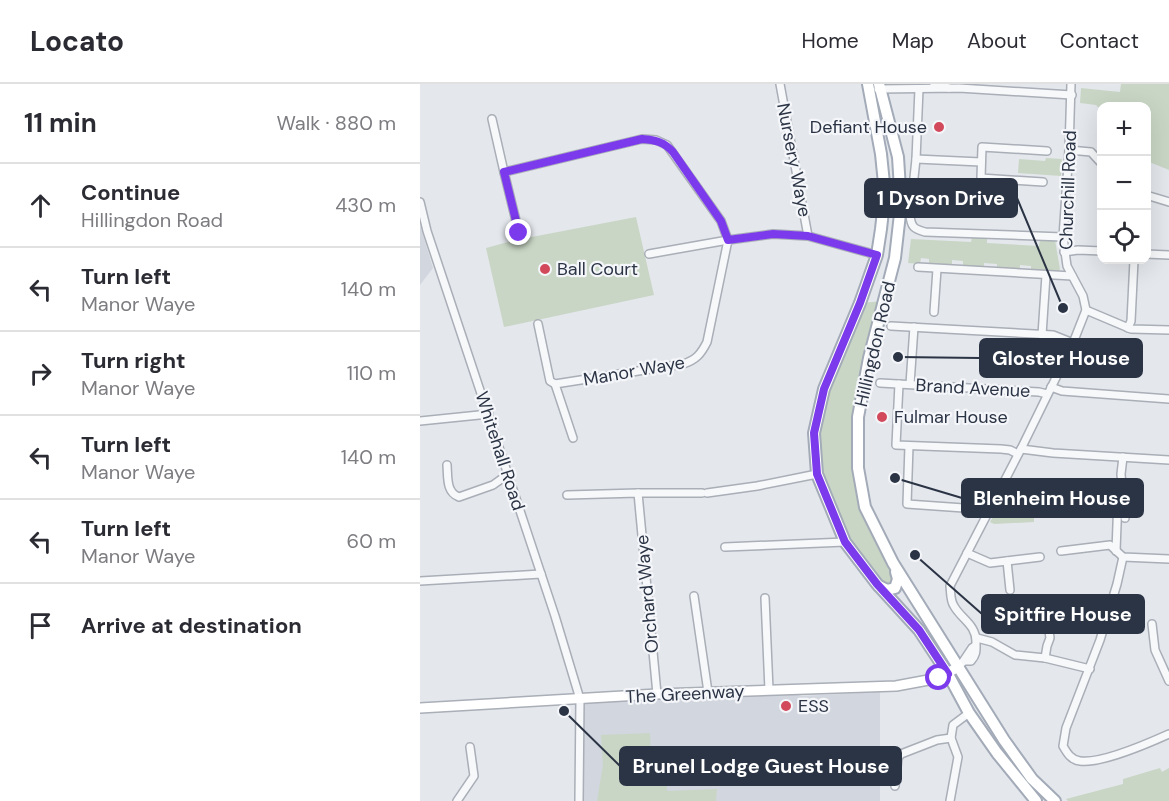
<!DOCTYPE html>
<html lang="en">
<head>
<meta charset="utf-8">
<style>
  :root { --surface:#fff; --page:#f7f7f7; --text:#2b2b33; --muted:#7c7c81; --line:#e1e1e2 }
  body { margin:0; font-family:"DM Sans",sans-serif; background:var(--page); color:var(--text) }
  .controls { position:absolute; right:18px; top:18px; display:grid; overflow:hidden; border-radius:12px; box-shadow:0 6px 24px #0002 }
  .controls button { width:54px; height:54px; display:grid; place-items:center; padding:0; border:0; border-bottom:2px solid var(--line); background:var(--surface); color:var(--text); font:30px sans-serif }
  .stop { position:absolute; width:18px; height:18px; margin:-14px; border:4px solid #7c3aed; border-radius:50%; background:#fff }
  .stop.end { background:#7c3aed; border-color:#fff; box-shadow:0 2px 6px #0008 }
  .list { margin:0; padding:0; list-style:none }
  h2 { display:flex; justify-content:space-between; align-items:center; height:78px; margin:0; padding:0 24px; font-size:26px }
  h2 small { font-size:20px; font-weight:400; color:var(--muted) }
  .list li { display:grid; grid-template-columns:39px 1fr auto; gap:18px; align-items:center; box-sizing:border-box; height:84px; padding:0 24px; border-top:2px solid var(--line) }
  .list b { display:block; font-size:22px; white-space:nowrap }
  .list p { margin:0; font-size:20px; white-space:nowrap; color:var(--muted) }
  .list em { font-size:20px; font-style:normal; color:var(--muted) }
  .icon { flex:none; width:33px; height:33px; fill:none; stroke:currentColor; stroke-width:2; stroke-linecap:round; stroke-linejoin:round }
  .map { position:relative; flex:none; width:749px; height:717px; overflow:hidden }
  header { display:flex; align-items:center; gap:36px; box-sizing:border-box; height:84px; padding:0 30px; background:var(--surface); border-bottom:2px solid var(--line) }
  header strong { font-size:28px }
  nav { display:flex; gap:33px; margin-inline-start:auto; font-size:21px }
  main { display:flex }
  aside { flex:1; background:var(--surface) }
  .map>svg:first-child { display:block }
</style>
</head>
<body>
<header>
<strong>Locato</strong>
<nav><a>Home</a><a>Map</a><a>About</a><a>Contact</a></nav>
</header>
<main>
<aside>
<h2>11 min<small>Walk · 880 m</small></h2>
<ul class="list">
<li><svg class="icon" aria-label="ahead" viewBox="0 0 24 24"><path d="M12 20V5M6 11l6-6 6 6"/></svg><div><b>Continue</b><p>Hillingdon Road</p></div><em>430 m</em></li>
<li><svg class="icon" aria-label="left" viewBox="0 0 24 24"><path d="M17 20v-9H6M10 6l-5 5 5 5"/></svg><div><b>Turn left</b><p>Manor Waye</p></div><em>140 m</em></li>
<li><svg class="icon" aria-label="right" viewBox="0 0 24 24"><path d="M7 20v-9h11M14 6l5 5-5 5"/></svg><div><b>Turn right</b><p>Manor Waye</p></div><em>110 m</em></li>
<li><svg class="icon" aria-label="left" viewBox="0 0 24 24"><path d="M17 20v-9H6M10 6l-5 5 5 5"/></svg><div><b>Turn left</b><p>Manor Waye</p></div><em>140 m</em></li>
<li><svg class="icon" aria-label="left" viewBox="0 0 24 24"><path d="M17 20v-9H6M10 6l-5 5 5 5"/></svg><div><b>Turn left</b><p>Manor Waye</p></div><em>60 m</em></li>
<li><svg class="icon" aria-label="arrive" viewBox="0 0 24 24"><path d="M6 21V4h12l-3 4 3 4H6"/></svg><div><b>Arrive at destination</b></div></li>
</ul>
</aside>
<div class="map">
<svg width="749" height="717" viewBox="0 0 749 717">
  <rect width="100%" height="100%" fill="#e4e7ec"/>
  <!-- built -->
  <g fill="#d2d6de">
    <polygon points="0,141 13,184 0,201"/>
    <polygon points="357,606 382,612 460,608 460,717 160,717 160,615"/>
  </g>
  <!-- green -->
  <g fill="#c9d6c5">
    <polygon points="701,0 749,0 749,86 727,77 726,22 682,22 681,26 676,21 660,19 661,4 700,8"/>
    <polygon points="626,74 642,75 641,92 598,89 599,75 625,77"/>
    <polygon points="216,133 234,211 84,243 66,164 96,156"/>
    <polygon points="552,153 567,154 567,159 619,162 620,156 635,156 640,185 639,187 611,187 611,182 600,181 600,186 577,185 577,180 564,179 564,183 543,182 543,177 532,176 532,181 509,180 509,175 501,174 500,180 488,179 491,155 551,158"/>
    <polygon points="465,217 438,333 445,423 478,495 467,506 425,458 395,372 404,305 440,219"/>
    <polygon points="585,411 614,426 614,438 574,440 570,438"/>
    <polygon points="230,649 231,676 246,686 247,707 297,705 296,717 177,717 183,681 181,651"/>
    <polygon points="740,684 742,688 749,684 749,717 648,717 646,715 703,700 703,695"/>
  </g>
  <g fill="none" stroke-linecap="round" stroke-linejoin="round">
    <defs>
      <g id="street">
        <polyline points="360,0 388,152"/>
        <polyline points="514,0 529,4"/>
        <polyline points="458,5 539,4 652,11"/>
        <path d="M499 5 496 75 490 131C491 143 494 145 505 148L643 153"/>
        <polyline points="72,35 84,88 222,55 236,56 247,61 301,137 308,156 229,170"/>
        <polyline points="649,66 671,68 682,80"/>
        <polyline points="496,75 561,78"/>
        <polyline points="84,88 99,149"/>
        <polyline points="623,98 561,94 562,63 627,67"/>
        <polyline points="726,111 749,118"/>
        <polyline points="0,118 7,147 135,532 160,615 159,717"/>
        <polyline points="644,168 658,166 682,167"/>
        <polyline points="726,170 749,171"/>
        <polyline points="498,183 652,192"/>
        <polyline points="666,226 711,245 749,246"/>
        <polyline points="514,228 517,185"/>
        <path d="M118 240 130 297 135 300 263 280C276 276 281 270 287 258L308 156 353 150 388 152 457 171"/>
        <polyline points="471,242 633,251 653,259"/>
        <polyline points="708,244 711,237 714,176"/>
        <polyline points="622,251 626,191"/>
        <polyline points="460,299 619,308 627,310"/>
        <polyline points="135,300 153,354"/>
        <polyline points="479,300 476,361 581,365 590,366 598,370"/>
        <polyline points="490,300 494,243"/>
        <polyline points="631,303 642,307 749,315"/>
        <polyline points="0,337 69,330"/>
        <polyline points="489,362 487,420 558,425 568,428"/>
        <polyline points="601,365 633,369 749,376"/>
        <polyline points="703,373 701,390 702,402 706,410 705,434"/>
        <path d="M27 381C28 394 26 408 39 413L73 401 87 391"/>
        <polyline points="218,409 282,409"/>
        <polyline points="287,409 337,402 397,390"/>
        <polyline points="147,411 218,409 237,610"/>
        <polyline points="305,463 425,458"/>
        <polyline points="641,467 690,461 703,473 749,475"/>
        <polyline points="696,467 698,414"/>
        <polyline points="547,469 570,479 620,473"/>
        <path d="M703 473 697 500 680 556 646 644 643 662C647 669 651 676 660 677 681 680 729 659 749 650"/>
        <polyline points="587,477 590,506"/>
        <polyline points="0,497 121,490"/>
        <polyline points="274,512 288,608"/>
        <polyline points="345,514 349,606"/>
        <polyline points="625,517 630,554 627,562 625,574"/>
        <polyline points="732,540 735,566 749,597"/>
        <polyline points="557,554 572,558 595,571 625,574 670,585"/>
        <path d="M544 577H551C557 570 556 566 556 559 557 541 541 535 534 522 530 516 531 509 530 502L601 365 653 259 666 226 663 212 647 182 643 153 649 66 651 0"/>
        <polyline points="542,579 552,564 555,562"/>
        <polyline points="475,702 478,674 481,670 517,656 531,654"/>
        <polyline points="37,717 54,692 50,663"/>
        <polyline points="530,717 538,673 531,654 533,641 549,629"/>
      </g>
      <polyline id="secondary" points="0,624 237,610 476,602 519,594 538,583"/>
      <g id="primary">
        <polyline points="448,0 461,70 465,109 461,145 457,171 440,219 404,305 394,349 397,390 425,458 457,500 499,546 528,590 549,629 577,669 616,717"/>
        <polyline points="459,0 478,73 481,121 475,174 449,274 438,333 438,384 445,423 473,479 584,656 612,695 635,717"/>
        <polyline points="459,502 467,506 475,504 478,495 476,488"/>
      </g>
    </defs>
    <!-- street casing -->
    <use href="#street" stroke="#a9aeb7" stroke-width="10"/>
    <!-- secondary casing -->
    <use href="#secondary" stroke="#a9aeb7" stroke-width="12"/>
    <!-- primary casing -->
    <use href="#primary" stroke="#a3abb8" stroke-width="14"/>
    <!-- street -->
    <use href="#street" stroke="#f7f8fa" stroke-width="7"/>
    <!-- secondary -->
    <use href="#secondary" stroke="#fff" stroke-width="9"/>
    <!-- primary -->
    <use href="#primary" stroke="#fff" stroke-width="10"/>
  </g>
  <g fill="none" stroke-linecap="round" stroke-linejoin="round">
    <!-- route -->
    <path stroke="#7c3aed" stroke-width="8" d="M99 149 84 88 222 55C236 56 244 58 253 68L301 137 308 156 353 150 388 152 457 171 440 219 404 305 394 349 397 390 425 458 457 500 499 546 528 590 519 594"/>
  </g>
  <!-- markers -->
  <g fill="#d1495b" stroke="#f4f6f9" stroke-width="2">
    <circle cx="519" cy="43" r="6"/>
    <circle cx="125" cy="185" r="6"/>
    <circle cx="462" cy="333" r="6"/>
    <circle cx="366" cy="622" r="6"/>
  </g>
  <g text-anchor="middle" stroke-width="4.5" stroke-linejoin="round" paint-order="stroke">
    <!-- poi labels -->
    <g font-size="18" fill="#2b3445" stroke="#f4f6f9" text-anchor="start">
      <text x="507" y="49" text-anchor="end">Defiant House</text>
      <text x="137" y="191">Ball Court</text>
      <text x="474" y="339">Fulmar House</text>
      <text x="378" y="628">ESS</text>
    </g>
    <!-- street labels -->
    <g font-size="18" fill="#2b3445" stroke="#f4f6f9">
      <text transform="translate(374 76) rotate(79)" y="6">Nursery Waye</text>
      <text transform="translate(648 106) rotate(-88)" y="6">Churchill Road</text>
      <text transform="translate(455 260) rotate(-77)" y="6">Hillingdon Road</text>
      <text transform="translate(214 287) rotate(-10)" y="6">Manor Waye</text>
      <text transform="translate(553 304) rotate(3)" y="6">Brand Avenue</text>
      <text transform="translate(80 367) rotate(72)" y="6">Whitehall Road</text>
      <text transform="translate(227 510) rotate(-95)" y="6">Orchard Waye</text>
      <text transform="translate(265 610) rotate(-3)" y="6">The Greenway</text>
    </g>
  </g>
  <!-- callouts -->
  <path fill="none" stroke="#2b3445" stroke-width="2" d="M643 224L597 114M478 273L560 274M475 394L542 414M495 471L562 530M144 627L200 682"/>
  <g fill="#2b3445" stroke="#f4f6f9" stroke-width="2">
    <circle cx="643" cy="224" r="6"/>
    <circle cx="478" cy="273" r="6"/>
    <circle cx="475" cy="394" r="6"/>
    <circle cx="495" cy="471" r="6"/>
    <circle cx="144" cy="627" r="6"/>
  </g>
  <g fill="#2b3445" stroke="#2b3445" stroke-width="2">
    <rect x="445" y="95" width="152" height="38" rx="6"/>
    <rect x="560" y="255" width="162" height="38" rx="6"/>
    <rect x="542" y="395" width="181" height="38" rx="6"/>
    <rect x="562" y="511" width="162" height="38" rx="6"/>
    <rect x="200" y="663" width="281" height="38" rx="6"/>
  </g>
  <g font-size="20" text-anchor="middle" font-weight="bold" fill="#fff">
    <text x="521" y="121">1 Dyson Drive</text>
    <text x="641" y="281">Gloster House</text>
    <text x="632" y="421">Blenheim House</text>
    <text x="643" y="537">Spitfire House</text>
    <text x="341" y="689">Brunel Lodge Guest House</text>
  </g>
</svg>
<div class="controls">
<button>+</button>
<button>−</button>
<button><svg class="icon" aria-label="locate" viewBox="0 0 24 24"><circle cx="12" cy="12" r="6"/><path d="M12 2v4M12 18v4M2 12h4M18 12h4"/></svg></button>
</div>
<div class="stop" style="left:519px;top:594px"></div>
<div class="stop end" style="left:99px;top:149px"></div>
</div>
</main>
</body>
</html>
